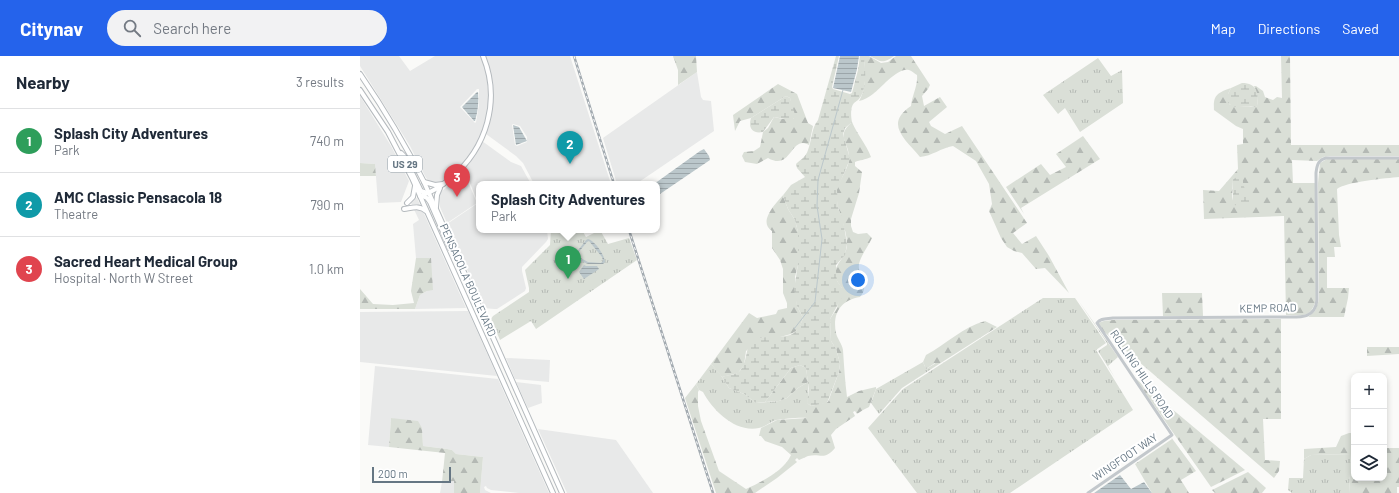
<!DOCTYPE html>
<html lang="en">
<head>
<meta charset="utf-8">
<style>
  :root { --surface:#fff; --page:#f2f2f3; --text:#1f2937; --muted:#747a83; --line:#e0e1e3; --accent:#2563eb }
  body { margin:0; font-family:Barlow,sans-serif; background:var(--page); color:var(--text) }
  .controls { position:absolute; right:12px; bottom:12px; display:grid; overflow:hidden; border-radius:8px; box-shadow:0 2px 6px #0003 }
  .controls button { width:36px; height:36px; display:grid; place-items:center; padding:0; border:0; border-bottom:1px solid var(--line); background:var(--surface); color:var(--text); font:20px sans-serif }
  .scale { position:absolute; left:12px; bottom:10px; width:79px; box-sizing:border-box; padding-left:4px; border:2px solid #657683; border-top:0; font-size:11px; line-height:14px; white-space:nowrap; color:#657683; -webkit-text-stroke:3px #fff; paint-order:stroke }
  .you { position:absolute; left:498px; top:224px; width:14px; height:14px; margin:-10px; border:3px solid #fff; border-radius:50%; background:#1a73e8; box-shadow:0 0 0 6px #1a73e833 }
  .badge { display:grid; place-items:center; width:26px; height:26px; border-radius:50%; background:var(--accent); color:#fff; font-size:13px; font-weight:700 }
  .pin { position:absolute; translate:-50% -33px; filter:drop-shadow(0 1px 2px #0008) }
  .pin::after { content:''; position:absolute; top:21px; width:14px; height:12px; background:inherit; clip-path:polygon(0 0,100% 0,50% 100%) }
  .popup { position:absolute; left:116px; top:125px; width:184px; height:52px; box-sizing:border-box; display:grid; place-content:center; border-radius:8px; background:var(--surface); filter:drop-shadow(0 1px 3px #0005); font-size:13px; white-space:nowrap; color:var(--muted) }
  .popup b { font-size:15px; color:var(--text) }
  .popup::after { content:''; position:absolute; left:50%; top:100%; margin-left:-8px; border:8px solid transparent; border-top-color:var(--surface) }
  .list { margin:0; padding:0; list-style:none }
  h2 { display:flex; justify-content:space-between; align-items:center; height:52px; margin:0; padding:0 16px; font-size:17px }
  h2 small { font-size:13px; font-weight:400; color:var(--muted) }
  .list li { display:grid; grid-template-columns:26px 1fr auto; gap:12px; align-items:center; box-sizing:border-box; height:64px; padding:0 16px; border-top:1px solid var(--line) }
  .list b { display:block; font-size:15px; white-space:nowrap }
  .list p { margin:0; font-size:13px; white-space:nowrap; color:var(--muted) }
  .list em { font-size:13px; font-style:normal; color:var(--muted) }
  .icon { flex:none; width:22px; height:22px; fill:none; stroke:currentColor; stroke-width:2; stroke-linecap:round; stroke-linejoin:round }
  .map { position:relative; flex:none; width:1039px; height:437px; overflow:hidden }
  header { display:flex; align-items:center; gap:24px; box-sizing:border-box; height:56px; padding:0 20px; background:var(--accent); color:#fff }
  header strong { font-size:19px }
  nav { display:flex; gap:22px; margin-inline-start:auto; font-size:14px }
  .search { width:280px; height:36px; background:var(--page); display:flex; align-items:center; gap:10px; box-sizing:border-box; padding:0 14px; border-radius:22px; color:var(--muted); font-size:15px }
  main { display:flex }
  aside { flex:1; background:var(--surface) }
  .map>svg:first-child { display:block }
</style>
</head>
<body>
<header>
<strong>Citynav</strong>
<div class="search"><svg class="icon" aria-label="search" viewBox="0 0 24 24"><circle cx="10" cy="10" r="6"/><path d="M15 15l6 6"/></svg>Search here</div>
<nav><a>Map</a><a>Directions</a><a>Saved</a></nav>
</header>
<main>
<aside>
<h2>Nearby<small>3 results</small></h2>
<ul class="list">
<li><span class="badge" style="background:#2e9e5b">1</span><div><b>Splash City Adventures</b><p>Park</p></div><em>740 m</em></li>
<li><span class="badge" style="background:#0f9aa8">2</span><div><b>AMC Classic Pensacola 18</b><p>Theatre</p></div><em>790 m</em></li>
<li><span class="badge" style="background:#e0444e">3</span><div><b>Sacred Heart Medical Group</b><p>Hospital · North W Street</p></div><em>1.0 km</em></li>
</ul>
</aside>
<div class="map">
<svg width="1039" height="437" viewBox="0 0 1039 437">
  <defs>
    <pattern id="grass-tufts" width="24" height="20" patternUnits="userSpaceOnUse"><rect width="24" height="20" fill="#dadfd7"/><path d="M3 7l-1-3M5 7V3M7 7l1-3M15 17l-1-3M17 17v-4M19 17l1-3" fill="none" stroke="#b4b9b4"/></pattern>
    <pattern id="forest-firs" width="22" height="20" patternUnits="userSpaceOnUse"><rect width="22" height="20" fill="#dadfd7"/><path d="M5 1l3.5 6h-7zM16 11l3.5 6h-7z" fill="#b4b9b4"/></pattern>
    <pattern id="wetland-marsh" width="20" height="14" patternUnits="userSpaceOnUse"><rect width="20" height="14" fill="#dadfd7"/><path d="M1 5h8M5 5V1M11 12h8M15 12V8" fill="none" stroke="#b4b9b4"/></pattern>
    <pattern id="water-rules" width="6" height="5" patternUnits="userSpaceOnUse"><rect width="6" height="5" fill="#bbc7cb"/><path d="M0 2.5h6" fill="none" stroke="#9ca6aa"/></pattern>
  </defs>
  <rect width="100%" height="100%" fill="#fafaf8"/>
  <!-- built -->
  <g fill="#e8e9e9" fill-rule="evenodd">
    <path d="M0 0H39L50 15 75 0H122L128 20 129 44 126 67 115 93 104 108 83 127 69 126 65 120 50 90 0 10ZM117 33H119V49L116 66 115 67 100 51Z"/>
    <path d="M125 0H210L251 128H174L163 107 156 100 126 78 132 52ZM153 68 160 70 167 81V86L157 90 155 89 152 69Z"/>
    <polygon points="337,16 341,41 343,44 351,45 354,75 276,128 257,128 243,82"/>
    <polygon points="0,40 31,90 49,125 41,146 18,147 15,108 0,107"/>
    <polygon points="122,85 151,106 161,110 171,128 119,128 119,174 187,174 188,183 186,186 162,211 162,215 166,232 165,235 137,253 134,253 124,252 87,168 118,147 105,115 104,115 81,134 106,110"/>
    <polygon points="104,116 117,147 87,167 80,151 79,139 82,135"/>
    <polygon points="57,142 106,252 55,253 60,239 67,235 71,202 56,202 53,168 59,164 50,145"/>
    <polygon points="108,255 137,320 0,306 0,256"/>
    <polygon points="146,302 190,304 189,326 155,323"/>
    <polygon points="15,310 138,323 189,437 159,437 131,434 127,432 126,430 124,431 125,434 131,437 120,437 123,401 96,398 92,394 87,393 63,390 62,372 31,362 29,391 8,389"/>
    <polygon points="156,326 181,329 182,347 168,352"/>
    <polygon points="178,373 256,384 293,437 207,437"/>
    <polygon points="94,425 94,437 80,437 82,426"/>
  </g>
  <!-- grass -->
  <g fill="url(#grass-tufts)">
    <path d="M510 0H534C523 8 521 6 510 0Z"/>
    <polygon points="738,2 751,20 762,14 763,47 720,76 705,52 698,58 683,39"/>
    <polygon points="191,174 211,175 222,174 226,181 240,174 248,188 269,182 277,204 176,273 171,265 140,284 131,263 133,260 169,236 169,232 165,214 190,189"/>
    <polygon points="683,242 715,242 746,287 736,294 773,354 650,437 557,437 508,372 543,333"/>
    <polygon points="718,244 758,301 748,310 755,322 738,295 747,289 747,287"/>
    <polygon points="563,306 566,313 576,307 576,310 542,332 519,358 511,347 516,333"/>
    <path d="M351 308 360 318 369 332 384 338 396 347 419 345 427 342 438 332 448 326C449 338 447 350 447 362 440 361 423 363 416 364 410 366 405 371 399 372 376 377 353 355 343 336L339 334 336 328Z"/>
    <polygon points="991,398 989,437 932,437 928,434 929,422 943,422 944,403 951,399"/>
  </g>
  <!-- forest -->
  <g fill="url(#forest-firs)" fill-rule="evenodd">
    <polygon points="313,0 336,0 337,16 318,29 318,14"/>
    <path d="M504 0H509L521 7 528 6 536 0H551L570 29 568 33 562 40 564 50 580 41 587 51 569 66 571 70 585 78 602 70 667 167 653 177 662 188 676 180 689 200 709 237 685 212 676 213 662 197 654 195 647 191 641 182 629 155 632 148 629 128 616 105 593 90C581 92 572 100 560 101 545 83 524 68 551 50 552 39 558 30 557 19 555 18 552 15 549 14 538 11 521 32 513 38 509 41 504 44 499 45 507 31 505 16 504 0Z"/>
    <path d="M921 0H930L931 89H1039V100H970L963 101 957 105 932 104 933 127H955L956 244C950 263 943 259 926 259L924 160 844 163 843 134 859 135 878 113 877 89 883 88V73L876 70 854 54C853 39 857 37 871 32L868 38 869 48C880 53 883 49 894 51L897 50C898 42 897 37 894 30H896L903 35 905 41 913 44 917 41 922 42ZM883 121V128L872 145 873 123Z"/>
    <path d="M418 28 437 38 448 67 453 70 449 89C447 88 445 87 443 87 430 87 429 114 408 102L397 108 385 106 382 100 384 96 394 95 400 91 403 76 408 72 414 61 423 63H434L430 42 426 40 391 62 380 65 375 75 373 59Z"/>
    <path d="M492 66C497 78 506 88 511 101 505 104 500 104 495 106V110L502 116 499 137 491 163V170L493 176 498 178 507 177 512 182C508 191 501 199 499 208 497 221 511 228 500 241 481 244 472 257 476 277 477 282 482 288 483 294 484 310 485 325 487 341L499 335 516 331V333L509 351 503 354 497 358 495 355 493 356 495 360 476 373 471 379 475 392C464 405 461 397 448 400 445 401 442 403 439 404L437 402 435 404 437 406 417 422 395 437H356L325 342 336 328 339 334 338 336V350L341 365 359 415 386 433C401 426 424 415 431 399L422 391 405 385 401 380H399L401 372 417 364 447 362V347L451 350 468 346 479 316 480 307 476 293 471 285 470 263 477 252 482 232C464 211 487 206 487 188 487 169 474 152 477 133 479 125 490 110 489 102 489 85 475 81 492 66Z"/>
    <polygon points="723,80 740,103 661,152 664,158 646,131 681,108 690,119 706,111 696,98"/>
    <path d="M967 103H1039V121C1027 122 985 126 977 133L979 179 981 191H974L975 201H967V232H989L988 242 984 261H948L955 255 959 244 958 127 960 107Z"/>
    <polygon points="0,107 15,108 16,120 0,120"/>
    <path d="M424 138 423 140 428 153 435 164 438 176V209L435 221 437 250 443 262 439 273 431 278 420 281 401 282 386 295 384 309 378 317 362 321 351 308 389 257 397 262 416 258 418 254 427 252V247L423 237V213L420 204 412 192V175C397 166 417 146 424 138Z"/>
    <polygon points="56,202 71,202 73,234 67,235 60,239 55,253 0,253 0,233 13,248 33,249 54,247 51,235"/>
    <polygon points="802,237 842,237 843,260 803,260"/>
    <polygon points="921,263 921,363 903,363 905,404 920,405 919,415 914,422 742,274 738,267 744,265 753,264"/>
    <path d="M625 265 637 271 576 310 575 307 566 313 563 306 566 299C586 288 603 271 625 265Z"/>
    <polygon points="1007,291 1039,291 1039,298 1007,300"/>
    <polygon points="440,309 446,312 448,326 438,332 427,342 419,345 405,346 431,312"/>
    <polygon points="775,322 885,414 851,431"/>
    <polygon points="31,362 58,365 62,372 63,390 87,393 92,394 96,398 123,401 120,437 94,437 94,425 82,426 85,397 29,391"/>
    <polygon points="989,377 994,377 994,422 1024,422 1024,392 1039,392 1039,431 1037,431 1037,437 989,437 991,398 951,399 944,403 944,393 976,391 981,380"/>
    <polygon points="811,381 836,415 821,424 829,437 792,437 775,408 812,383"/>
    <polygon points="888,416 906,432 902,437 855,437 852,434"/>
  </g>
  <!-- wetland -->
  <g fill="url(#wetland-marsh)">
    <path d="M476 0H479L472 31 473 33 490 38 492 37 498 14 500 0H504C505 13 507 26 502 38 500 43 498 44 494 47 490 51 491 61 492 66L485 72 483 78 490 103 477 134 478 152 483 164 487 188 485 199 476 209V215L477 225 482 232 483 239 470 263 471 285 476 293 480 307 479 316 467 347 451 350 447 347 449 334 446 312 440 309 431 312 405 346 396 347 384 338 369 332 362 321C367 319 373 319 377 317 386 312 386 296 389 288 393 286 397 283 401 282 421 278 435 287 443 262L437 250 434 234 438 208V176L435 164 428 153 423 140 424 138 431 129 445 121 437 112 436 108C440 104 446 101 448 94 452 84 451 73 458 64Z"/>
    <path d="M882 27C897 27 899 37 897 50L894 51C884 49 873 55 867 45L868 38 871 32Z"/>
    <path d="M426 40 430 42 436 62 430 64 414 61 403 76C392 78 388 72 391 62Z"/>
    <polygon points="880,120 883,121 883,128 890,146 886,149 877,151 872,145 873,140 873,123"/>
  </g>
  <!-- water -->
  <g fill="url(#water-rules)" fill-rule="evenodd">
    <polygon points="480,0 499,0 497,13 491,36 473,32"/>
    <path d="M117 36H118C119 45 118 55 115 65H114L102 51Z"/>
    <polygon points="153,69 159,71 167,85 156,89"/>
    <polygon points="344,93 349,100 350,104 297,140 297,128 294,128 340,95"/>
    <path d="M228 183C235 185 244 198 245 206L243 208H228L216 203V197L226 184ZM229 185 242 201 243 205 241 207 228 206 217 200 218 197 227 186Z"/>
    <polygon points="224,209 226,210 237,210 239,213 224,223 219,216"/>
    <polygon points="760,419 771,433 784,426 792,437 734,437"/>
  </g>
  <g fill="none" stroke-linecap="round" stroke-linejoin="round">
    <!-- stream -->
    <polyline stroke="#bbc7cb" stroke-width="1" points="434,273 455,246 462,183 457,150 458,124 483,34"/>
    <defs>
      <g id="major">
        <path d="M0 18C24 53 45 88 64 126L202 437"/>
        <polyline points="0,34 28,76 52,122 193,437"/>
        <polyline points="41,97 44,100 61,135 67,137"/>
        <polyline points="64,126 75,129 83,128"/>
        <path d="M60 140C73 136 81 130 91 122 127 92 141 44 123 0"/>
        <polyline points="62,140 67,142 70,146 90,192 94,195"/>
        <polyline points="47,147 53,141 55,130"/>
        <polyline points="76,151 77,139 80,132"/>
        <path d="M44 153C52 152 60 149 66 155"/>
      </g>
    </defs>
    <!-- major casing -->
    <use href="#major" stroke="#b5babe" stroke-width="6"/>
    <!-- minor -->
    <path stroke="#c3c8cc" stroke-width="3" d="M728 437 812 379 737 267C740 262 747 263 753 262L922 261C938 261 955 264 957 244L956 117C957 109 958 104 966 102H1039"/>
    <!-- major -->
    <use href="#major" stroke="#fff" stroke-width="4"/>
    <defs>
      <g id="rail">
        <polyline points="214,0 254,128"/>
        <polyline points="269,174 353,437"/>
      </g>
    </defs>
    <!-- rail casing -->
    <use href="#rail" stroke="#a2aab0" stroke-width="2.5"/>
    <!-- rail -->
    <use href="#rail" stroke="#fff" stroke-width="1" stroke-dasharray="3" stroke-linecap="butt"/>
  </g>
  <g text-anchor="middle" stroke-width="4" stroke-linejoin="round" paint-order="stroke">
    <!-- shield labels -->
    <rect fill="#fff" stroke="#939fa8" stroke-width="1" x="28" y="100" width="34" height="16" rx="3"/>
    <g font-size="10" font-weight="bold" fill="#657683">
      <text x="45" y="112">US 29</text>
    </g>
    <!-- street labels -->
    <g font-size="11" fill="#657683" stroke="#fff">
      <text transform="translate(108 224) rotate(66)" y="4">PENSACOLA BOULEVARD</text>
      <text transform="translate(908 252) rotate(-1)" y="4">KEMP ROAD</text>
      <text transform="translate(782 318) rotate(56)" y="4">ROLLING HILLS ROAD</text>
      <text transform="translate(765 401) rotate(-34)" y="4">WINGFOOT WAY</text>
    </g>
  </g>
</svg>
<div class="controls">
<button>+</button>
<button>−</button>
<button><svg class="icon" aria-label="layers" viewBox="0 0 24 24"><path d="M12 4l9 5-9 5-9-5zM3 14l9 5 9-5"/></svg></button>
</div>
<div class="scale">200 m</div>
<div class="you"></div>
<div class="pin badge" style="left:208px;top:223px;background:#2e9e5b">1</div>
<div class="popup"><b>Splash City Adventures</b>Park</div>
<div class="pin badge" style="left:210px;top:108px;background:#0f9aa8">2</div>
<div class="pin badge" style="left:97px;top:141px;background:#e0444e">3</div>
</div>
</main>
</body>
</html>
